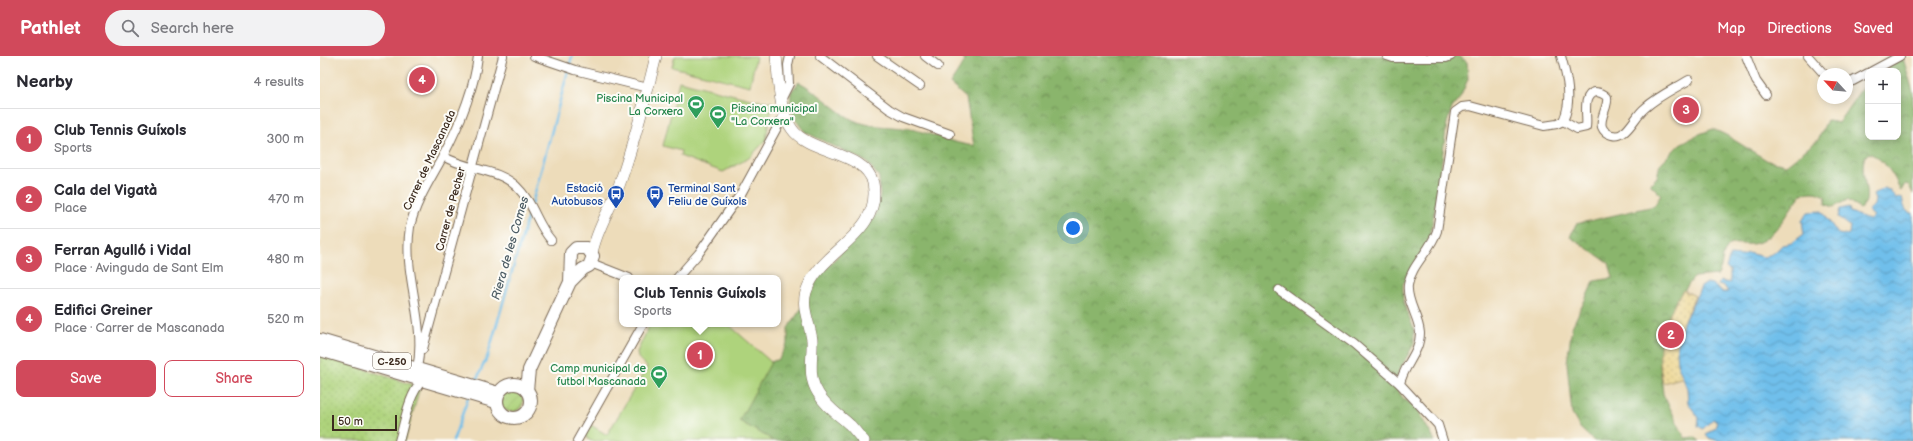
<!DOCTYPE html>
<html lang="en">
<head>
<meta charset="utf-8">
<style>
  :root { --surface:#fff; --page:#f2f2f3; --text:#2b2b33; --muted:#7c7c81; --line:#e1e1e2; --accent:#d1495b }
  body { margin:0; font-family:"Balsamiq Sans",sans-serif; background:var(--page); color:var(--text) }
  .controls { position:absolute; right:12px; top:12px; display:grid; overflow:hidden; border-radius:8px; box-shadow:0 2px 10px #0003 }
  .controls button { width:36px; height:36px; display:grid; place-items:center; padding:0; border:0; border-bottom:1px solid var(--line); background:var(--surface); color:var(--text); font:20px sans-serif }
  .compass { position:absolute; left:1497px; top:12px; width:36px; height:36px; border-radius:50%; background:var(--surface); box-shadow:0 2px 10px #0003; rotate:296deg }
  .scale { position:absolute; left:12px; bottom:10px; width:65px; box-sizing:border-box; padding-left:4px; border:2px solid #3b2a1e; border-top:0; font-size:11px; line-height:14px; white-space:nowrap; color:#3b2a1e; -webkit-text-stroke:3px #fdfcf7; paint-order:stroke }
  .you { position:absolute; left:753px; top:172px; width:14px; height:14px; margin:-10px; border:3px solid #fff; border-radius:50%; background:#1a73e8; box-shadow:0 0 0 6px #1a73e833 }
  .badge { display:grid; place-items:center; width:26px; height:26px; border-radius:50%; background:var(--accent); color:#fff; font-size:13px; font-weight:700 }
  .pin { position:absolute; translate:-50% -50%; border:2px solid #fff; box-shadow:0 1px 4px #0006 }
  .popup { position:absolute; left:299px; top:219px; width:162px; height:52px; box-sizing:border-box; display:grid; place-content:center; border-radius:8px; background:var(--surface); filter:drop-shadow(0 1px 3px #0005); font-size:13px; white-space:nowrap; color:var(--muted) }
  .popup b { font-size:15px; color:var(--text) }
  .popup::after { content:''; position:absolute; left:50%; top:100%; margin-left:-8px; border:8px solid transparent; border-top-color:var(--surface) }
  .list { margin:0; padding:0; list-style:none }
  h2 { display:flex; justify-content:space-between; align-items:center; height:52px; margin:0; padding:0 16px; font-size:17px }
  h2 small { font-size:13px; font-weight:400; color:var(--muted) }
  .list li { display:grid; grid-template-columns:26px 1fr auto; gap:12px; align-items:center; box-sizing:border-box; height:60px; padding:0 16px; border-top:1px solid var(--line) }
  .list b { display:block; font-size:15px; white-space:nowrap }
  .list p { margin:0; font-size:13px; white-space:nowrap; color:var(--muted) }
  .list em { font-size:13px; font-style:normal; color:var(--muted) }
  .actions { display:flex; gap:8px; padding:12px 16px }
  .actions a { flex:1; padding:9px 0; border:1px solid var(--accent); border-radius:8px; text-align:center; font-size:14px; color:var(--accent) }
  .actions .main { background:var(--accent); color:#fff }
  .icon { flex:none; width:22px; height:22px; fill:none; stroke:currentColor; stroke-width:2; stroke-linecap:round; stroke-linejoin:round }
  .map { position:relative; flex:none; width:1593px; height:385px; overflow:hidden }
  header { display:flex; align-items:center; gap:24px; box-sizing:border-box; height:56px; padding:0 20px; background:var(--accent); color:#fff }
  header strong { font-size:19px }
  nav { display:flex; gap:22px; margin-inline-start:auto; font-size:14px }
  .search { width:280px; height:36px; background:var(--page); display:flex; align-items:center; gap:10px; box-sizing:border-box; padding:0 14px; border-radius:22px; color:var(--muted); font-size:15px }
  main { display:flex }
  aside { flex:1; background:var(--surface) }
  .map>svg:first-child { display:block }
</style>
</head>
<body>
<header>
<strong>Pathlet</strong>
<div class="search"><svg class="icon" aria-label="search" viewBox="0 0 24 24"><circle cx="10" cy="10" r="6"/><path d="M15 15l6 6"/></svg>Search here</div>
<nav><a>Map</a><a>Directions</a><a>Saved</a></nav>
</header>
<main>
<aside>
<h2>Nearby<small>4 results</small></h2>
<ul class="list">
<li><span class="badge">1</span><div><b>Club Tennis Guíxols</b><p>Sports</p></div><em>300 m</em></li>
<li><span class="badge">2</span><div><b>Cala del Vigatà</b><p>Place</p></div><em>470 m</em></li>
<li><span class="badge">3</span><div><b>Ferran Agulló i Vidal</b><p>Place · Avinguda de Sant Elm</p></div><em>480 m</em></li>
<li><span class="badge">4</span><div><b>Edifici Greiner</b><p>Place · Carrer de Mascanada</p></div><em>520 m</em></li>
</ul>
<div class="actions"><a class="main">Save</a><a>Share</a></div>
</aside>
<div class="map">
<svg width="1593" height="385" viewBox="0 0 1593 385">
  <defs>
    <pattern id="grass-dots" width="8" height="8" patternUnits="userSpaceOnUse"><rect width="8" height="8" fill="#aed37c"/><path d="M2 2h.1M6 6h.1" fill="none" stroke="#97b56b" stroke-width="1.8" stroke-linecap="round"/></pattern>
    <pattern id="forest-crowns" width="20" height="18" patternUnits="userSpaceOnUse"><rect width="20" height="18" fill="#8ab56c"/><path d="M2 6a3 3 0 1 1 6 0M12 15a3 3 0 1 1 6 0" fill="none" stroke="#729358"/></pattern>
    <pattern id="sand-dots" width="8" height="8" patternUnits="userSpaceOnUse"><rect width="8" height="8" fill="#eeda9e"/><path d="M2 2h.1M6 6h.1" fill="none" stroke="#cdbb88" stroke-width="1.8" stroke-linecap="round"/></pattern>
    <pattern id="garden-furrows" width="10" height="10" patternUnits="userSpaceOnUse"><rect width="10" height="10" fill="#aed37c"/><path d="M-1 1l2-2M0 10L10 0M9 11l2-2" fill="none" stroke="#97b56b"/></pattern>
    <pattern id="water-waves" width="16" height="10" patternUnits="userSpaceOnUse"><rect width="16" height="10" fill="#70bfeb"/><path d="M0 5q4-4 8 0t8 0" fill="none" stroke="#5d9bbe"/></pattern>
  </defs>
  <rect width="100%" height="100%" fill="#fdfcf7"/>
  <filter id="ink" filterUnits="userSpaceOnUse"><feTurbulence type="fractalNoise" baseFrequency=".025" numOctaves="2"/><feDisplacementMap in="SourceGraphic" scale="8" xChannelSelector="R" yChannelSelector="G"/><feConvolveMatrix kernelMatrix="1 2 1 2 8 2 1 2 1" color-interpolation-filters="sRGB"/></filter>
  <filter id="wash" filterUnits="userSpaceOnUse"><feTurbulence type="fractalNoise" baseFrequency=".012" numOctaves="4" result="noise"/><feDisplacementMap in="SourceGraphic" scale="16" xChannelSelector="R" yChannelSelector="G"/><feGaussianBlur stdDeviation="0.9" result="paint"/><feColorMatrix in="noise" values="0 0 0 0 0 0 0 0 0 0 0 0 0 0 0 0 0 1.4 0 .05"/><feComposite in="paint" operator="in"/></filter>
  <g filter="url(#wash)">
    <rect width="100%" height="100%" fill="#eddcba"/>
    <!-- grass -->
    <polygon fill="url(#grass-dots)" stroke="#747e4d" points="0,299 100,331 85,385 0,385"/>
    <!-- forest -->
    <g fill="url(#forest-crowns)" stroke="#627045">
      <path d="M641 0H1139L1147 6 1148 23 1140 42 1132 52 1127 67 1115 153 1109 183 1083 228V245L1094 273V288L1079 315 1075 328 1082 341 1096 352 1115 385H451V383L419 365 451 306 459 303 468 286V272L481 253 500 219 554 161 560 139 559 121 547 106 485 76 475 63 470 50 471 36 479 26C498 36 513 52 531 63 550 73 575 69 595 74 615 79 633 87 654 90L646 42 630 28 645 5Z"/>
      <path d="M1583 2 1593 36V138L1589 129 1585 128 1581 135 1580 134C1575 120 1564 103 1549 97 1536 105 1549 132 1546 145 1545 148 1542 151 1540 153L1527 144 1514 151 1505 148 1506 141C1499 135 1491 135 1482 138 1469 152 1456 181 1437 187 1429 190 1414 186 1410 189 1401 196 1403 210 1398 219L1374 221 1355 247 1340 309 1343 338 1365 382 1374 381 1380 385H1274L1260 372 1252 358 1247 307 1252 271 1274 225 1293 222 1289 207 1250 181 1256 168 1334 150 1341 139 1330 128 1337 121 1340 108 1360 88 1377 79 1393 73 1406 79 1448 105 1466 109 1498 84 1507 64 1518 67 1542 32 1548 33V81H1578V15H1567L1568 12Z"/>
    </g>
    <!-- sand -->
    <path fill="url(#sand-dots)" stroke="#94825e" d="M1363 234 1375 240 1363 267 1357 307 1364 321 1343 327C1335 287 1342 268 1363 234Z"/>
    <!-- garden -->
    <circle fill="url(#garden-furrows)" stroke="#747e4d" cx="192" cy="345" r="11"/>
    <!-- pitch -->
    <g fill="#aed37c" stroke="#747e4d">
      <polygon points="355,0 436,0 430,30 352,11"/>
      <polygon points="359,25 434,44 452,46 446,84 429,102 403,116 360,100 361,95 343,90"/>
      <polygon points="330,268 408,268 451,306 419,365 451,383 451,385 270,385 265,379 271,369 287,379 327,311 318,302 317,296"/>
    </g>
    <!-- water -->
    <path fill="url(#water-waves)" stroke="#567484" d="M1564 132 1569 134 1576 143 1582 141C1584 149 1584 157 1593 157V385H1398L1389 382 1386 378 1395 372 1397 365 1393 363 1383 373 1378 370 1379 362 1368 347 1367 332 1357 307 1356 296 1363 267 1381 231 1387 227 1392 228 1402 236H1408L1405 231 1398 229 1400 225 1410 227V214L1406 212 1410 199 1421 200 1428 197 1444 201 1454 197 1462 189 1472 187 1484 178 1482 165 1488 156 1502 155 1518 178 1525 179 1529 178 1530 170 1518 161 1520 153 1529 151 1530 156C1538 158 1542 163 1550 164L1554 160 1548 155 1554 149 1555 144 1553 139Z"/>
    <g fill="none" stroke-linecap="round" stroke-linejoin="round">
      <!-- stream -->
      <g stroke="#70bfeb" stroke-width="2.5">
        <polyline points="212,148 252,0"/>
        <polyline points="155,327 168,299 210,153"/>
        <polyline points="133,385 148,342"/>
      </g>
    </g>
  </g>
  <g filter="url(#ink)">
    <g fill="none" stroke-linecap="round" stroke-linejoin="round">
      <defs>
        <g id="minor">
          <polyline points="214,0 255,14 328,32"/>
          <polyline points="500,0 569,53 583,61 630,78"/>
          <polyline points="557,0 600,30"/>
          <polyline points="605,0 618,10"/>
          <polyline points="1067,0 1073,2 1126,2 1131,0"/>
          <path d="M1241 0C1247 21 1253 44 1243 65"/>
          <polyline points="1426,0 1436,25 1446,39"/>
          <polyline points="1488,0 1504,18"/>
          <polyline points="1552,15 1580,0"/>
          <polyline points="1527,27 1533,25 1548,17"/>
          <polyline points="462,42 469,28 468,9 470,0"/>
          <path d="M1243 65 1257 73 1266 71C1268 61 1261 39 1275 36 1280 36 1284 38 1287 41 1289 51 1279 61 1282 71 1285 79 1297 82 1303 77 1311 72 1317 58 1325 52 1338 40 1354 33 1369 24"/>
          <path d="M123 100C145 114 177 112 196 130 214 147 216 167 231 184"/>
          <polyline points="271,207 309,222"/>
          <polyline points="357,222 379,197 422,136 465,57"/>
          <polyline points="959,234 1034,288 1080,328"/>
          <polyline points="103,293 183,0"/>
          <path d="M97 313C107 265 82 219 90 171 95 147 110 124 122 102 139 70 154 36 158 0"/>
          <path d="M79 385C85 365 88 340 102 325"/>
          <polyline points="257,385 323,268"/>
          <path d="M1123 385 1118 369 1080 328C1083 310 1100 297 1100 277 1099 261 1086 245 1088 229 1091 209 1111 194 1117 175L1135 56 1142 51 1150 50 1224 70 1237 68 1243 65"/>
        </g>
        <g id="secondary">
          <path d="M456 0C459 23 458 54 472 73 488 97 547 96 553 127 563 179 499 194 486 236 481 252 490 268 492 284 493 302 487 320 498 337 505 350 519 359 530 369 535 374 539 380 544 385"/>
          <path d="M272 197C277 171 293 149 301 124 315 83 326 41 336 0"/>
        </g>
        <g id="primary">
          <polyline points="0,284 178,337"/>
          <polyline points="0,294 176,346"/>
          <circle cx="194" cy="345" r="17"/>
          <polyline points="207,334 209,314 250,226 251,197 256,192 267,192 273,200 269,210 263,213 250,226"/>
        </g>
      </defs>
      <!-- minor casing -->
      <use href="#minor" stroke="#796855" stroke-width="10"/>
      <!-- secondary casing -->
      <use href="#secondary" stroke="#796855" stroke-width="12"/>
      <!-- primary casing -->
      <use href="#primary" stroke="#796855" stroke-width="14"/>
      <!-- minor -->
      <use href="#minor" stroke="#fff" stroke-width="8"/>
      <!-- secondary -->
      <use href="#secondary" stroke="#fff" stroke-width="11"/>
      <!-- primary -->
      <use href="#primary" stroke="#fff" stroke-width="12"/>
    </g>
  </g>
  <!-- icons -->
  <defs>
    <symbol id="stadium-pin" viewBox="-11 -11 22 30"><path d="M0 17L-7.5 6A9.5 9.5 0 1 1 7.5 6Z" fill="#2e9e5b" stroke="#fdfcf7"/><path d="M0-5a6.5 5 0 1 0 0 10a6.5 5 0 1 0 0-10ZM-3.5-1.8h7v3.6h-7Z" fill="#fff"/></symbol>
    <symbol id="bus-pin" viewBox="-11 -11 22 30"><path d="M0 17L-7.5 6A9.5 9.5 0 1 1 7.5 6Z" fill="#1a4fb4" stroke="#fdfcf7"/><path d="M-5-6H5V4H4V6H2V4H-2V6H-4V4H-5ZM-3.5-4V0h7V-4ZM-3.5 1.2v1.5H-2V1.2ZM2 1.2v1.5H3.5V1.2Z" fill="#fff"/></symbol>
  </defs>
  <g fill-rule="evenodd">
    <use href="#stadium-pin" x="366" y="38" width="20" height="27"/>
    <use href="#stadium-pin" x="388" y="48" width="20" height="27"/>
    <use href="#bus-pin" x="286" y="128" width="20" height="27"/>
    <use href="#bus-pin" x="325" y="128" width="20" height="27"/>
    <use href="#stadium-pin" x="329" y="308" width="20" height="27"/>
  </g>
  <g text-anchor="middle" stroke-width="4" stroke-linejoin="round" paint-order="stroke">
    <!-- shield labels -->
    <rect fill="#fdfcf7" stroke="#75695f" stroke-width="1" x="53" y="297" width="38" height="16" rx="3"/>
    <g font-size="10" font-weight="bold" fill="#3b2a1e">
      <text x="72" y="309">C-250</text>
    </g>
    <!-- leisure labels -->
    <g font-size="11" fill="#27864d" stroke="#fdfcf7" text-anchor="end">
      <text x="363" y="46">Piscina Municipal<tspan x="363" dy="13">La Corxera</tspan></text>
      <text x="411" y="56" text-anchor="start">Piscina municipal<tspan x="411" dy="13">"La Corxera"</tspan></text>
      <text x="326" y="316">Camp municipal de<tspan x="326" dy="13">futbol Mascanada</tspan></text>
    </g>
    <!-- street labels -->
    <g font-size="11" fill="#3b2a1e" stroke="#fdfcf7">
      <text transform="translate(109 104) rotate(-65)" y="4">Carrer de Mascanada</text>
      <text transform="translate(130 153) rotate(-75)" y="4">Carrer de Pecher</text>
    </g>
    <!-- transit labels -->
    <g font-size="11" fill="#164399" stroke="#fdfcf7" text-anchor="end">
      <text x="283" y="136">Estació<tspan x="283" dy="13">Autobusos</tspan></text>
      <text x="348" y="136" text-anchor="start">Terminal Sant<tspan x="348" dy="13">Feliu de Guíxols</tspan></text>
    </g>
    <!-- water labels -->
    <g font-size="12" font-style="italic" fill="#4e5e66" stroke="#fdfcf7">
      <text transform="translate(190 192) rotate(-74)" y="4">Riera de les Comes</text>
    </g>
  </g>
</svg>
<div class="controls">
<button>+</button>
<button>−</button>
</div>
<svg class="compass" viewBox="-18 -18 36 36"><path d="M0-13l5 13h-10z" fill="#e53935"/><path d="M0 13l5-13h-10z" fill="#7c7c81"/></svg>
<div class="scale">50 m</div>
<div class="you"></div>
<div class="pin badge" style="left:380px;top:299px">1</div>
<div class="popup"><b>Club Tennis Guíxols</b>Sports</div>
<div class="pin badge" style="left:1351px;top:279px">2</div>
<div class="pin badge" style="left:1366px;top:54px">3</div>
<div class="pin badge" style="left:102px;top:24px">4</div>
</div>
</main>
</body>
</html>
